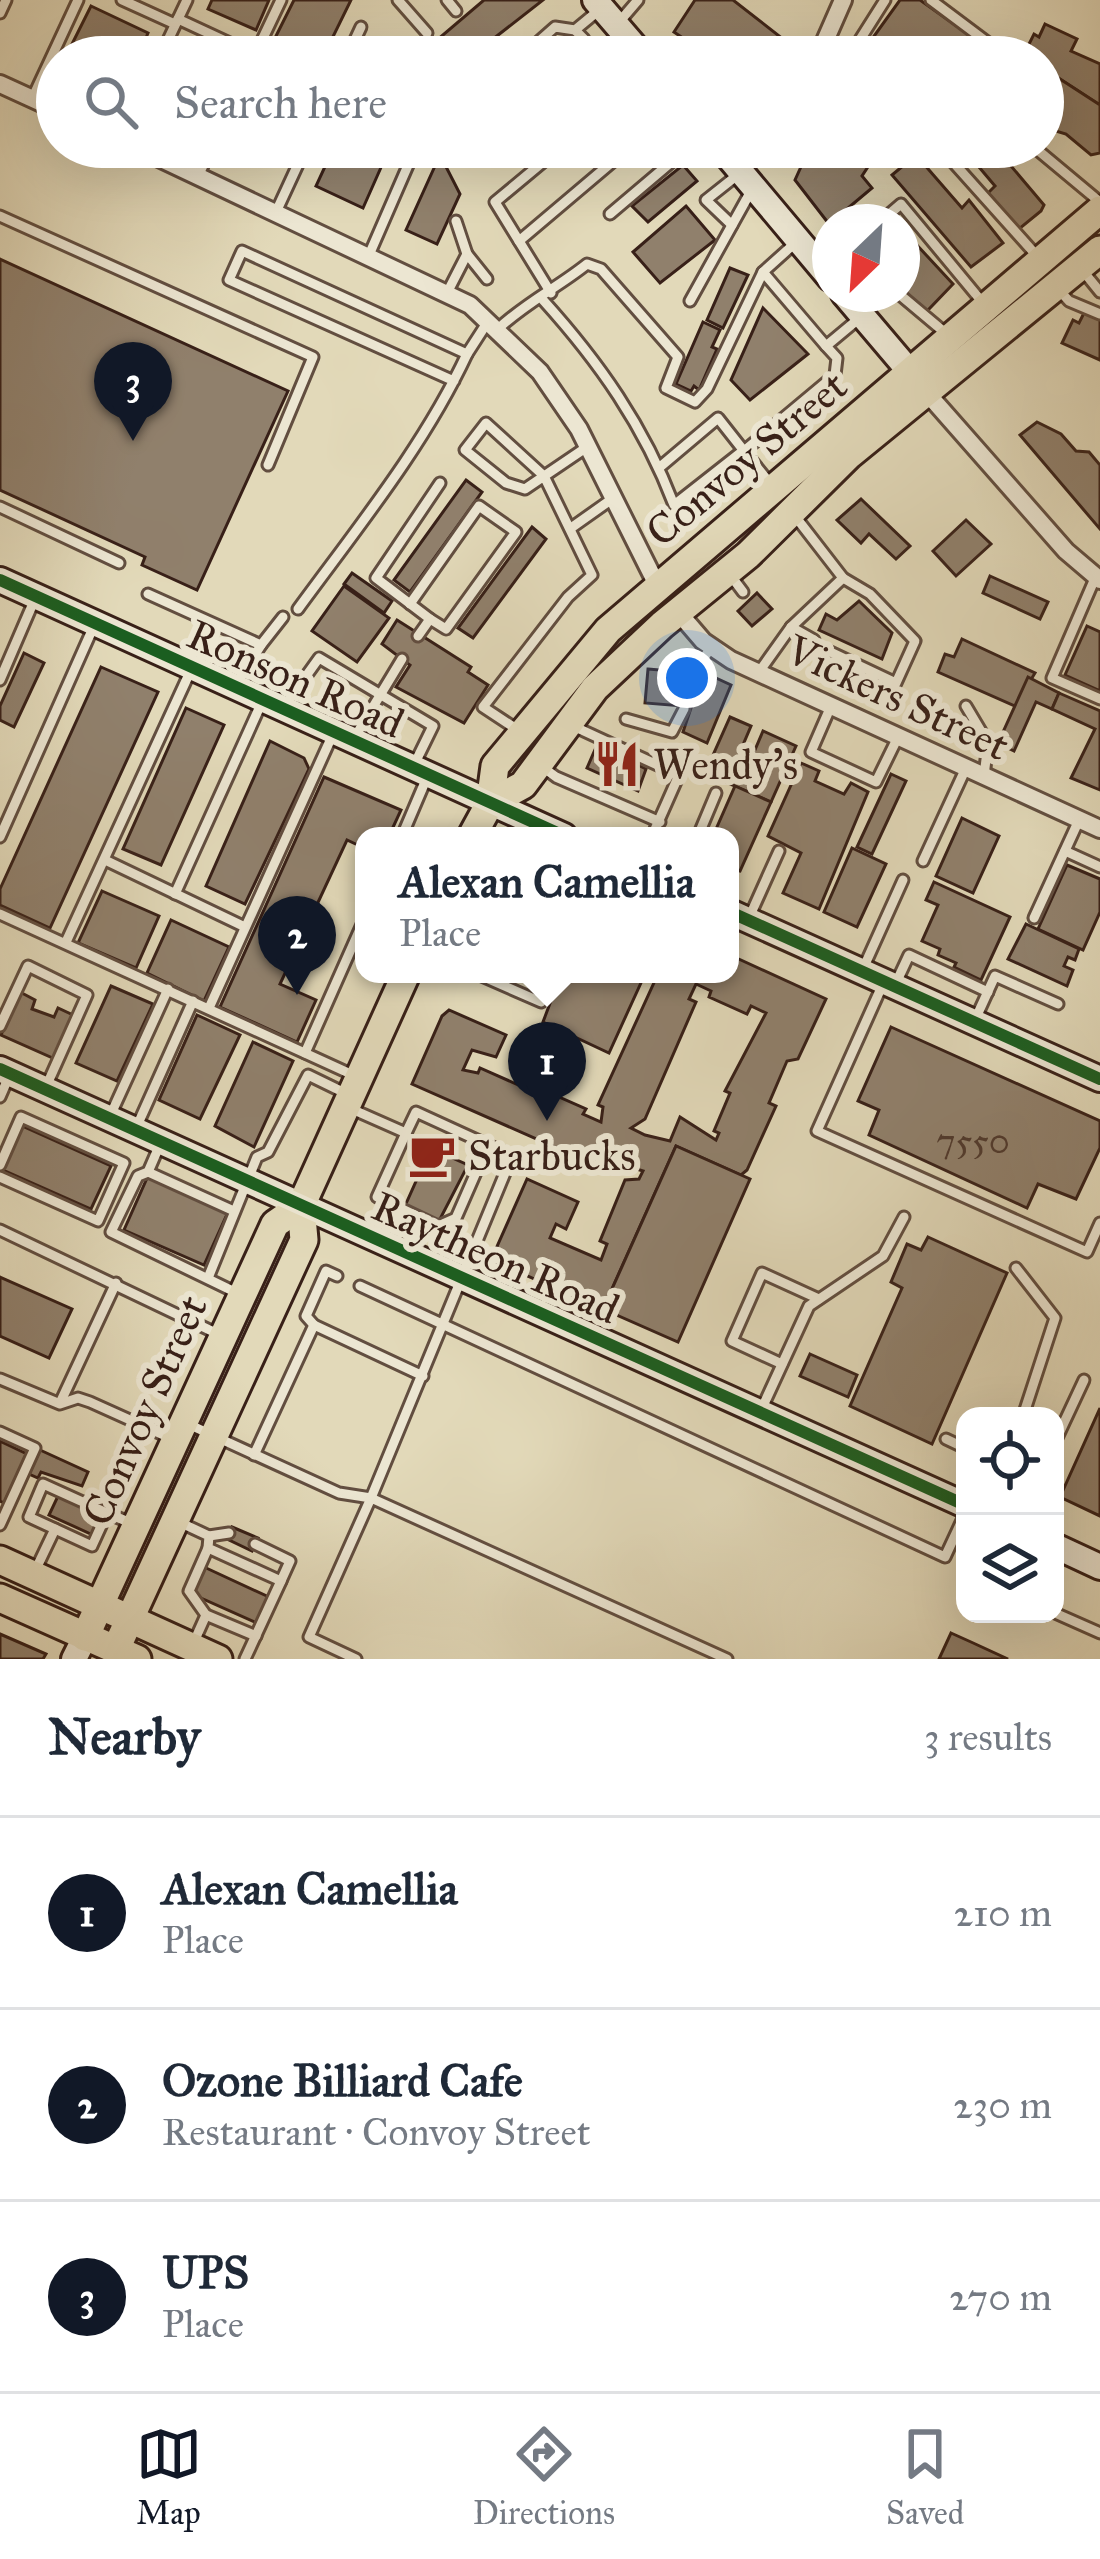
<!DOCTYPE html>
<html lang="en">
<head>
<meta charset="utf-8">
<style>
  :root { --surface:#fff; --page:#f2f2f3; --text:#1f2937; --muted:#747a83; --line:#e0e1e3; --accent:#111827 }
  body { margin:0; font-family:"IM FELL Great Primer",serif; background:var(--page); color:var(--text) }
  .controls { position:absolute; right:36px; bottom:36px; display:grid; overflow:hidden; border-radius:24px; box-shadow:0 12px 48px #0002 }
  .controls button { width:108px; height:108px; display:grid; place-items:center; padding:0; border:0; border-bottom:3px solid var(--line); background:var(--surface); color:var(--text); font:60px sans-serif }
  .compass { position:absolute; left:812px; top:204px; width:108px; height:108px; border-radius:50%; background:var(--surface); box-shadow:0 12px 48px #0002; rotate:205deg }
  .you { position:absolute; left:687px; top:678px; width:42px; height:42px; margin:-30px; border:9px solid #fff; border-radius:50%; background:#1a73e8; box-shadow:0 0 0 18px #1a73e833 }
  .badge { display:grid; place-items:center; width:78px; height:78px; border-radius:50%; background:var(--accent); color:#fff; font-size:39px; font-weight:700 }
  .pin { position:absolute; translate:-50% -99px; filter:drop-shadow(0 3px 6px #0008) }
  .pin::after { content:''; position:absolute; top:63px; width:42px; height:36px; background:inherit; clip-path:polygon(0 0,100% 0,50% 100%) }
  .popup { position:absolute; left:355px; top:827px; width:384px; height:156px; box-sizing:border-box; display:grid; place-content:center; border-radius:24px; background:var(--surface); filter:drop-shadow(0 3px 9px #0005); font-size:39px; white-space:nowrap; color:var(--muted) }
  .popup b { font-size:45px; color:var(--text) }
  .popup::after { content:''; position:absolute; left:50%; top:100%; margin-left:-24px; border:24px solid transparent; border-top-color:var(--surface) }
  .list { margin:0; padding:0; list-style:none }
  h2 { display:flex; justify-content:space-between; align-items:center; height:156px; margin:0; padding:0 48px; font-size:51px }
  h2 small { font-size:39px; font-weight:400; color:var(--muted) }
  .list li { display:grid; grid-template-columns:78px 1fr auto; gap:36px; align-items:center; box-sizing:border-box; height:192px; padding:0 48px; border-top:3px solid var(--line) }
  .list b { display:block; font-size:45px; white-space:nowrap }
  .list p { margin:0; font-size:39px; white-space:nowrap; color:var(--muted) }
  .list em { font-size:39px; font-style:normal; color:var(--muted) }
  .icon { flex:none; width:66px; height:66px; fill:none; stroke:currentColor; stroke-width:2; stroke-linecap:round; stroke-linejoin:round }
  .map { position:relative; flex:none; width:1100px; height:1659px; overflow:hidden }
  .search { position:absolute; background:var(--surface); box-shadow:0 12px 48px #0002; left:36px; right:36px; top:36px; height:132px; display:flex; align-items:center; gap:30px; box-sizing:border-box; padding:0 42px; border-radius:66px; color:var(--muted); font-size:45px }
  .sheet { height:732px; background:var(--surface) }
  nav { display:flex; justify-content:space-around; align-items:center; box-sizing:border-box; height:168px; border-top:3px solid var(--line); background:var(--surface); font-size:33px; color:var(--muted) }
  nav a { display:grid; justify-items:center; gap:6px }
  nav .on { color:var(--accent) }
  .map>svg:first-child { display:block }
</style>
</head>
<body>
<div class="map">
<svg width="1100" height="1659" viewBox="0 0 1100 1659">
  <rect width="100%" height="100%" fill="#e2d9b9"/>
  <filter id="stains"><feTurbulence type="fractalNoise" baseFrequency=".00167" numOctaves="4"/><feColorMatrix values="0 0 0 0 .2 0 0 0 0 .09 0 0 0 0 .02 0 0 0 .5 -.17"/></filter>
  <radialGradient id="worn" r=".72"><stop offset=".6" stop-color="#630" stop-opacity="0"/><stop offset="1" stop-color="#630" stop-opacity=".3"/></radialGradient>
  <!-- building -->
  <g fill="#90806c" stroke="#382018" stroke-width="3" fill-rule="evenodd">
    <polygon points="212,0 269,0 256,30 208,9"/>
    <polygon points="294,0 351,0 323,57 275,38"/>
    <polygon points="484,0 543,0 470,57 417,57"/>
    <polygon points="695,0 733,0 783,39 772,54 777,57 732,57 707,38 699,49 674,32"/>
    <polygon points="900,0 920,0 996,54 859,57"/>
    <polygon points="91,6 148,33 138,57 66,56"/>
    <polygon points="1045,24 1077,39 1071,51 1100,64 1100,105 1043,68 1043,57 1024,54 1034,34 1039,37"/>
    <polygon points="378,40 387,44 394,57 370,57"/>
    <polygon points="1043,68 1100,105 1100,153 1091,155 1066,134 1046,128"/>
    <polygon points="233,147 282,147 274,166"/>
    <polygon points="334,147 390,147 363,208 316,186"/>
    <polygon points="810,147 881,147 862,176 872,188 829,224 795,180"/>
    <polygon points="962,147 995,147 1044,205 1041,211 1019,229 988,193 995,186"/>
    <polygon points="440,155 460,194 437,244 406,230"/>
    <polygon points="916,155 962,208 969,200 1003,243 971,267 892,175"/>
    <polygon points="683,165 697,181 648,222 632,206"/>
    <polygon points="686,206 715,240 660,283 633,252"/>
    <polygon points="915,243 953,284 928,310 919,308 902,287 902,254"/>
    <polygon points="0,259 288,391 197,590 142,565 145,557 0,490"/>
    <polygon points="730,268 748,275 723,328 707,320"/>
    <polygon points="763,308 808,354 750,400 731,380"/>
    <polygon points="1084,313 1100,320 1100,360 1062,343 1073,320 1079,323"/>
    <polygon points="703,322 720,330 712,347 717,349 699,390 694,386 691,391 676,384"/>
    <polygon points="1037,422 1061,434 1076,451 1089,452 1100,465 1100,529 1020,435"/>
    <polygon points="466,480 482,492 410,592 394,580"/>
    <polygon points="861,499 910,546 896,559 869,534 861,543 837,520"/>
    <polygon points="966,520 991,544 956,576 933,551"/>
    <polygon points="532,527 546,539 473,638 458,628"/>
    <polygon points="352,573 392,601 384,613 344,584"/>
    <polygon points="990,576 1048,602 1040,619 983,593"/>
    <polygon points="344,586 389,618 357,662 312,631"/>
    <polygon points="757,593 772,609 752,626 738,611"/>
    <polygon points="859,601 892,633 882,659 819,630 826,614 837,620"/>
    <polygon points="397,620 471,667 468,672 488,685 464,723 396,687 410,665 382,644"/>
    <polygon points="1087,626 1100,632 1100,691 1065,675"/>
    <polygon points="962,639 1035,673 1015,706 938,672 945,654 954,657"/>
    <polygon points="24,653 44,663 14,727 0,720 0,706"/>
    <polygon points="101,667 158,692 50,928 0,905 0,889"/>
    <polygon points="648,669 684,672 682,706 645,703"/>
    <polygon points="703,672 731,685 707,743 683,732"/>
    <polygon points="1028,677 1059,693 1052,709 1036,702 1014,751 998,743"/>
    <polygon points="1059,693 1100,711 1100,790 1071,778 1095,729 1052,709"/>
    <polygon points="186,708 224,725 161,865 123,849"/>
    <polygon points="730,717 751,726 734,766 746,771 763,731 796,746 771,802 705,773"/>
    <polygon points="270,741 304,758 309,769 245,904 206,886"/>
    <polygon points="597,745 646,769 638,791 587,768"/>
    <polygon points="801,763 819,771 815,781 844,794 851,783 868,792 819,909 783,893 801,853 768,836"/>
    <polygon points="891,774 906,781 872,854 857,847"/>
    <polygon points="324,777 401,810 389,836 364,836 364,848 347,840 280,984 316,1000 297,1042 220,1007"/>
    <polygon points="735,786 771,802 740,871 730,869 730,836 713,836"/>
    <polygon points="962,818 999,836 973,893 936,876"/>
    <polygon points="852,848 886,864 857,927 824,912"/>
    <polygon points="1067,865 1100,879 1100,912 1083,950 1038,929"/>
    <polygon points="934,882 1010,917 981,980 954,967 956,963 938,955 940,949 922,941 938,905 926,900"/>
    <polygon points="102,891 159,916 136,968 78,943"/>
    <polygon points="171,920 229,947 204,1001 147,973"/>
    <polygon points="1026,924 1079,949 1075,960 1068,957 1064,966 1073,970 1067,986 1008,959"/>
    <path d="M730 955 826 999 798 1059 787 1061 769 1103 776 1106 747 1170 741 1175 676 1146 603 1309 491 1260 527 1179 578 1202 566 1229 556 1224 550 1238 601 1260 607 1244 600 1241 625 1180 639 1179 643 1171 602 1158 591 1163 412 1084 442 1016 449 1010 506 1035 496 1057 472 1050 463 1070 478 1073 480 1068 523 1087 525 1082 586 1109 583 1114 601 1122 603 1107 598 1105 658 974H730ZM696 984 711 991 709 997 747 1014 751 1006 766 1013 725 1091 730 1093 714 1131 719 1133 716 1140 680 1117 670 1141 645 1135 631 1128 645 1119 696 1002 689 999Z"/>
    <polygon points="561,974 645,974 609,1053 543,1022"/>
    <polygon points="111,986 153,1004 117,1081 76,1063"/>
    <polygon points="20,992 35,1000 32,1009 54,1017 58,1008 73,1015 55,1059 1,1035"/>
    <polygon points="197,1015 240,1035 200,1119 159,1100"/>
    <polygon points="891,1027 1100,1121 1100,1148 1076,1199 1038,1184 1027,1208 869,1135 879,1110 858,1101"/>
    <polygon points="253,1042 293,1061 254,1147 215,1126"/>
    <polygon points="22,1126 111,1166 91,1209 3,1170"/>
    <polygon points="423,1145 468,1165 439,1221 405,1206 421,1170 413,1167"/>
    <polygon points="676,1146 750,1179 678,1342 603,1309"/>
    <polygon points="148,1176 228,1212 204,1265 124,1230"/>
    <polygon points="928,1237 1007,1273 932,1444 850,1406 902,1288 891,1282 907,1244 921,1250"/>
    <polygon points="0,1277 72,1309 49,1358 0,1336"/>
    <polygon points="810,1354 857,1375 848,1397 800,1376"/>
    <polygon points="1100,1408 1100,1516 1060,1497"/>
    <polygon points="0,1441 27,1454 4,1503 0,1501"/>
    <polygon points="40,1450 88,1472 82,1486 41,1472 38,1478 29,1474"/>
    <polygon points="58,1496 102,1517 93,1535 49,1515"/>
    <polygon points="232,1527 258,1538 252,1551 227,1539"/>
    <polygon points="204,1567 271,1598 259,1624 192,1594"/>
    <polygon points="951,1633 971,1642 1008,1659 939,1659"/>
    <polygon points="0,1634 46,1654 43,1659 0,1659"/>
  </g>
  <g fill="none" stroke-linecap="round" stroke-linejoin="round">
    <defs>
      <g id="lane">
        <polyline points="122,0 175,24"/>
        <polyline points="398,0 427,33"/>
        <polyline points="447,0 456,11"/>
        <polyline points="931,0 1007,57"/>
        <polyline points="0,13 6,0"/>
        <polyline points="178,19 260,57"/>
        <polyline points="620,21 638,0"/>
        <polyline points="575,30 584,39 584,57"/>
        <polyline points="160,57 187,0"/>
        <polyline points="254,57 281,0"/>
        <polyline points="347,57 361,27"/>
        <polyline points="521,57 555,27 575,30 598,11"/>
        <polyline points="849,57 885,0"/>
        <polyline points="32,99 78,0"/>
        <polyline points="474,147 478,152 485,147"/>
        <polyline points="926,147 952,161 1037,256"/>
        <polyline points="1034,147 1100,202"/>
        <polyline points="198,176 212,147"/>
        <polyline points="276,212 306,147"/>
        <polyline points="610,214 689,147"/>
        <polyline points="0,216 313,357 268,465"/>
        <polyline points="880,222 901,204 983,303"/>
        <polyline points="732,225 706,200 740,173"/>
        <polyline points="519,241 630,147"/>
        <polyline points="467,254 487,279"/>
        <polyline points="369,255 416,147"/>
        <polyline points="1083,271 1100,292"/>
        <polyline points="763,272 826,346"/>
        <polyline points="1059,290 1069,301 1100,314"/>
        <polyline points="448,291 467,254 456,221"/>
        <polyline points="551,293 495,202 561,147"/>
        <polyline points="899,294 949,336"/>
        <path d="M543 300C599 362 644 426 674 505L744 450"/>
        <polyline points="690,301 751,191"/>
        <path d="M498 329C525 303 557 288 587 264L601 269 678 357 666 388 695 402 707 389 763 272 794 244"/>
        <polyline points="467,354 487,323"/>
        <polyline points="660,467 718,418 744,451"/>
        <polyline points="773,487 744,451 835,375 837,358 826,346 862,316"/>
        <polyline points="0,507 119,563"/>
        <polyline points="571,528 612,499"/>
        <polyline points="731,576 743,592"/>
        <polyline points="1096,576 1052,678 1100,699"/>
        <polyline points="148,594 261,645 235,686"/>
        <polyline points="410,604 479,506 516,532 446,629 430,619"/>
        <path d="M298 609C358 527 424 446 467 354L242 251 229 280 454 381"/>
        <polyline points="791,627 814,640"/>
        <polyline points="418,636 430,619 376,578 440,483"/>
        <polyline points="261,645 283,617"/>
        <polyline points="822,648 896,683 915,641 870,594 843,578"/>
        <polyline points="759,672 791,627 843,578 795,516"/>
        <polyline points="0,680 34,601"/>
        <polyline points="286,704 319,658 433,726 413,767"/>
        <polyline points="831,706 811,752 876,782 898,737"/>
        <polyline points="966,706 988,743 984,776"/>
        <polyline points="626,719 672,732 684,709 686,682 711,648"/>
        <polyline points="573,726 679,775 652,836"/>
        <polyline points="521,732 483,707 568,597 592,575 544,476 486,423 465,450 506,483 525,489 587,447"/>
        <polyline points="353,740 402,659"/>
        <polyline points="540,765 556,777 660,822"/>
        <polyline points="402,836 428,775"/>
        <polyline points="698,836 716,793"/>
        <polyline points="0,837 93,628"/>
        <polyline points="1065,851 1100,867"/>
        <polyline points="105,860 245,927"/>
        <polyline points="923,861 966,768"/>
        <polyline points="175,894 262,702"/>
        <polyline points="0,914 353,1075"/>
        <polyline points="1034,918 1079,820"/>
        <polyline points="748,920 779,851"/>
        <polyline points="66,942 190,672"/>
        <polyline points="862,971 903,880"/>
        <polyline points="477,974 541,1002 554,974"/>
        <polyline points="895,985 909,955 988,992"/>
        <polyline points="882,986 817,1131 1087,1252 1100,1223"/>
        <polyline points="209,1008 333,734"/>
        <polyline points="974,1022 995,976 1058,1004"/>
        <polyline points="0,1026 28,966 87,995 45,1089"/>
        <polyline points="305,1053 364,920"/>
        <polyline points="0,1097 10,1074"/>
        <polyline points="111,1114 168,989"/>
        <polyline points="137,1126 193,1001"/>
        <polyline points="406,1133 377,1197 438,1226 456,1218 488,1145"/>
        <polyline points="161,1142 148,1172 138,1176 111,1232 237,1293"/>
        <polyline points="0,1165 21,1117 124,1163 98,1221 0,1177"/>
        <polyline points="148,1172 234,1211"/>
        <polyline points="0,1230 218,1334"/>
        <polyline points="1016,1268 1055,1318 1023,1416"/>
        <polyline points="208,1278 257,1157 268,1152 308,1075 345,1093"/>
        <polyline points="360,1286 945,1557 965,1514"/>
        <polyline points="314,1325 306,1316 326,1271 337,1276"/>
        <polyline points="782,1364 732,1341 762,1273 819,1299"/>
        <polyline points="0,1379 60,1404 78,1398 90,1402 170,1438"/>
        <polyline points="60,1403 116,1283"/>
        <polyline points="762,1408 809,1306 883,1256 904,1217"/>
        <polyline points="188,1424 339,1493 371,1498 512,1156 416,1112 406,1133 347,1107"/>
        <polyline points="0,1432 35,1448 0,1525"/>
        <polyline points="946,1439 965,1448"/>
        <polyline points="1055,1442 1084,1380"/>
        <polyline points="254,1455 314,1325 423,1376"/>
        <polyline points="107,1513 43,1484 29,1517 92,1546 107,1513 133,1524"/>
        <polyline points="179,1522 209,1536 208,1548 281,1581 245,1659"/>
        <polyline points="209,1536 229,1533"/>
        <polyline points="255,1544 290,1561 281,1581"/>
        <polyline points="34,1573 55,1529"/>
        <polyline points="1055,1613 1100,1633"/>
        <polyline points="206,1615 256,1636"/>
        <polyline points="193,1644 206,1615 189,1591 208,1548"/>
        <polyline points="356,1659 309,1637 371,1498 727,1659"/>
      </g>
      <g id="street">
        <polyline points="818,57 843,0"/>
        <polyline points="0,84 57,110"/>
        <polyline points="136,147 470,305 540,372 579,429 658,587"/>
        <polyline points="737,168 760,147"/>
        <polyline points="927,393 1066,551 1100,580"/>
        <polyline points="679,613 703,641 731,660 1100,829"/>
      </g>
      <g id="secondary">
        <polyline points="595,0 644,57"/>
        <polyline points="720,147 830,278"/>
        <polyline points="844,294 922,386"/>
        <polyline points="0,580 564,836"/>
        <polyline points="730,912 1100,1079"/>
        <polyline points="0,1069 965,1505"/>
        <polyline points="1055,1546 1100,1567"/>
        <polyline points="74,1659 85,1637"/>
      </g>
      <g id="primary">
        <polyline points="490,803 523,785 595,688 662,625 748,555 849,455 1100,250"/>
        <polyline points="472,836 490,803 495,766 608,630 1100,210"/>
        <polyline points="0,1560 218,1659"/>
        <polyline points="0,1598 137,1659"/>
        <polyline points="85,1637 275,1224 301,1206"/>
        <polyline points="115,1651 304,1240 301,1206 406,974"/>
      </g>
    </defs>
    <!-- lane casing -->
    <use href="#lane" stroke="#624e40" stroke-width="15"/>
    <!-- street casing -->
    <use href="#street" stroke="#624e40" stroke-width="22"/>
    <!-- secondary casing -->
    <use href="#secondary" stroke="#382018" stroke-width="30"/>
    <!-- primary casing -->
    <use href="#primary" stroke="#382018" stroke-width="33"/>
    <!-- lane -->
    <use href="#lane" stroke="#ece6d2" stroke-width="9"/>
    <!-- street -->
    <use href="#street" stroke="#ece6d2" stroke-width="16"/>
    <!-- secondary -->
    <use href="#secondary" stroke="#ece6d2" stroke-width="24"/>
    <!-- primary -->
    <use href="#primary" stroke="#e2d9b9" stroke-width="27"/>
    <defs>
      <g id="cycleway">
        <polyline points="0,580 564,836"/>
        <polyline points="730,912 1100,1079"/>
        <polyline points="0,1069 965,1505"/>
      </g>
    </defs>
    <!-- cycleway casing -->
    <use href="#cycleway" stroke="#ece6d2" stroke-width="20"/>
    <!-- cycleway -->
    <use href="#cycleway" stroke="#1b5e20" stroke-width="12"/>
  </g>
  <!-- icons -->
  <defs>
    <symbol id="restaurant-bare" viewBox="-9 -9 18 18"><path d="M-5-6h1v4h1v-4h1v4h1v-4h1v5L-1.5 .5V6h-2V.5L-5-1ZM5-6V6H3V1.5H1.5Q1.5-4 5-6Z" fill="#8f2418" stroke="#ece6d2" stroke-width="2.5" paint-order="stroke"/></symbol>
    <symbol id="cafe-bare" viewBox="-9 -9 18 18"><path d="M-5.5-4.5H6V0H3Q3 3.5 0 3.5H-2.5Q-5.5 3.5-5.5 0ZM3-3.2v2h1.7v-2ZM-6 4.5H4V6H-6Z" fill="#8f2418" stroke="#ece6d2" stroke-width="2.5" paint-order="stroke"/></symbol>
  </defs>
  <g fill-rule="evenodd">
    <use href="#restaurant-bare" x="584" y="731" width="66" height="66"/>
    <use href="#cafe-bare" x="399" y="1122" width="66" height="66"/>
  </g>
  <g text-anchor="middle" stroke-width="12" stroke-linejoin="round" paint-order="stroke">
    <!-- number labels -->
    <g font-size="36" fill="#4e382d">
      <text x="973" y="1153">7550</text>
    </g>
    <!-- street labels -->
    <g font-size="42" fill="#382018" stroke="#ece6d2">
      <text transform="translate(746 458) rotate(-40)" y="15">Convoy Street</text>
      <text transform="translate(296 678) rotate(24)" y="15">Ronson Road</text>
      <text transform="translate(898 697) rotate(25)" y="15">Vickers Street</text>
      <text transform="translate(496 1257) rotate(24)" y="15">Raytheon Road</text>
      <text transform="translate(144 1410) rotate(-66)" y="15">Convoy Street</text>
    </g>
    <!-- poi labels -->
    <g font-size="42" fill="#382018" stroke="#ece6d2" text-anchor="start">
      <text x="653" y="779">Wendy's</text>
      <text x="468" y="1170">Starbucks</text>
    </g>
  </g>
  <rect width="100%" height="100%" filter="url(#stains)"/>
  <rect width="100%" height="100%" fill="url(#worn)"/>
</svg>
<div class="controls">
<button><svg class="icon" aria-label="locate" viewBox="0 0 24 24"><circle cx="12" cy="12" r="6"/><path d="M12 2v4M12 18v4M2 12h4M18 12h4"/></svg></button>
<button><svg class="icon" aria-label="layers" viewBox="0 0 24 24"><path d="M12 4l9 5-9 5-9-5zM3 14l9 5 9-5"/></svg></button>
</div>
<svg class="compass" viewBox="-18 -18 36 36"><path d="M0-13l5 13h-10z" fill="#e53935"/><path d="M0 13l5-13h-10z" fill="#747a83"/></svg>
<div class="you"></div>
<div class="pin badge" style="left:547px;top:1121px">1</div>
<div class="popup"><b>Alexan Camellia</b>Place</div>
<div class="pin badge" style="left:297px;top:995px">2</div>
<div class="pin badge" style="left:133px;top:441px">3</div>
<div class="search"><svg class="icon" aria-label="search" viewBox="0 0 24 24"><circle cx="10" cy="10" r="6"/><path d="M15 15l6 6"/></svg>Search here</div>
</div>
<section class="sheet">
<h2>Nearby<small>3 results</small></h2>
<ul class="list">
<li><span class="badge">1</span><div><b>Alexan Camellia</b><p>Place</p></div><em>210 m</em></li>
<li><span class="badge">2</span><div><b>Ozone Billiard Cafe</b><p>Restaurant · Convoy Street</p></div><em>230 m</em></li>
<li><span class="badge">3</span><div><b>UPS</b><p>Place</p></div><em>270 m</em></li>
</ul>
</section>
<nav>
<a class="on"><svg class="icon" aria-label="map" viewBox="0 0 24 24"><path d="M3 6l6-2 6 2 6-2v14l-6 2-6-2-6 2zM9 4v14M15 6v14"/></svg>Map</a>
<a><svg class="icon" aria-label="directions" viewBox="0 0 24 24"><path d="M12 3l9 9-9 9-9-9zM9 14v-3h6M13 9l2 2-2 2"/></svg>Directions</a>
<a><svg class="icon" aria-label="saved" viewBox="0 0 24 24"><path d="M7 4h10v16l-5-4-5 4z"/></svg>Saved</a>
</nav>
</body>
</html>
